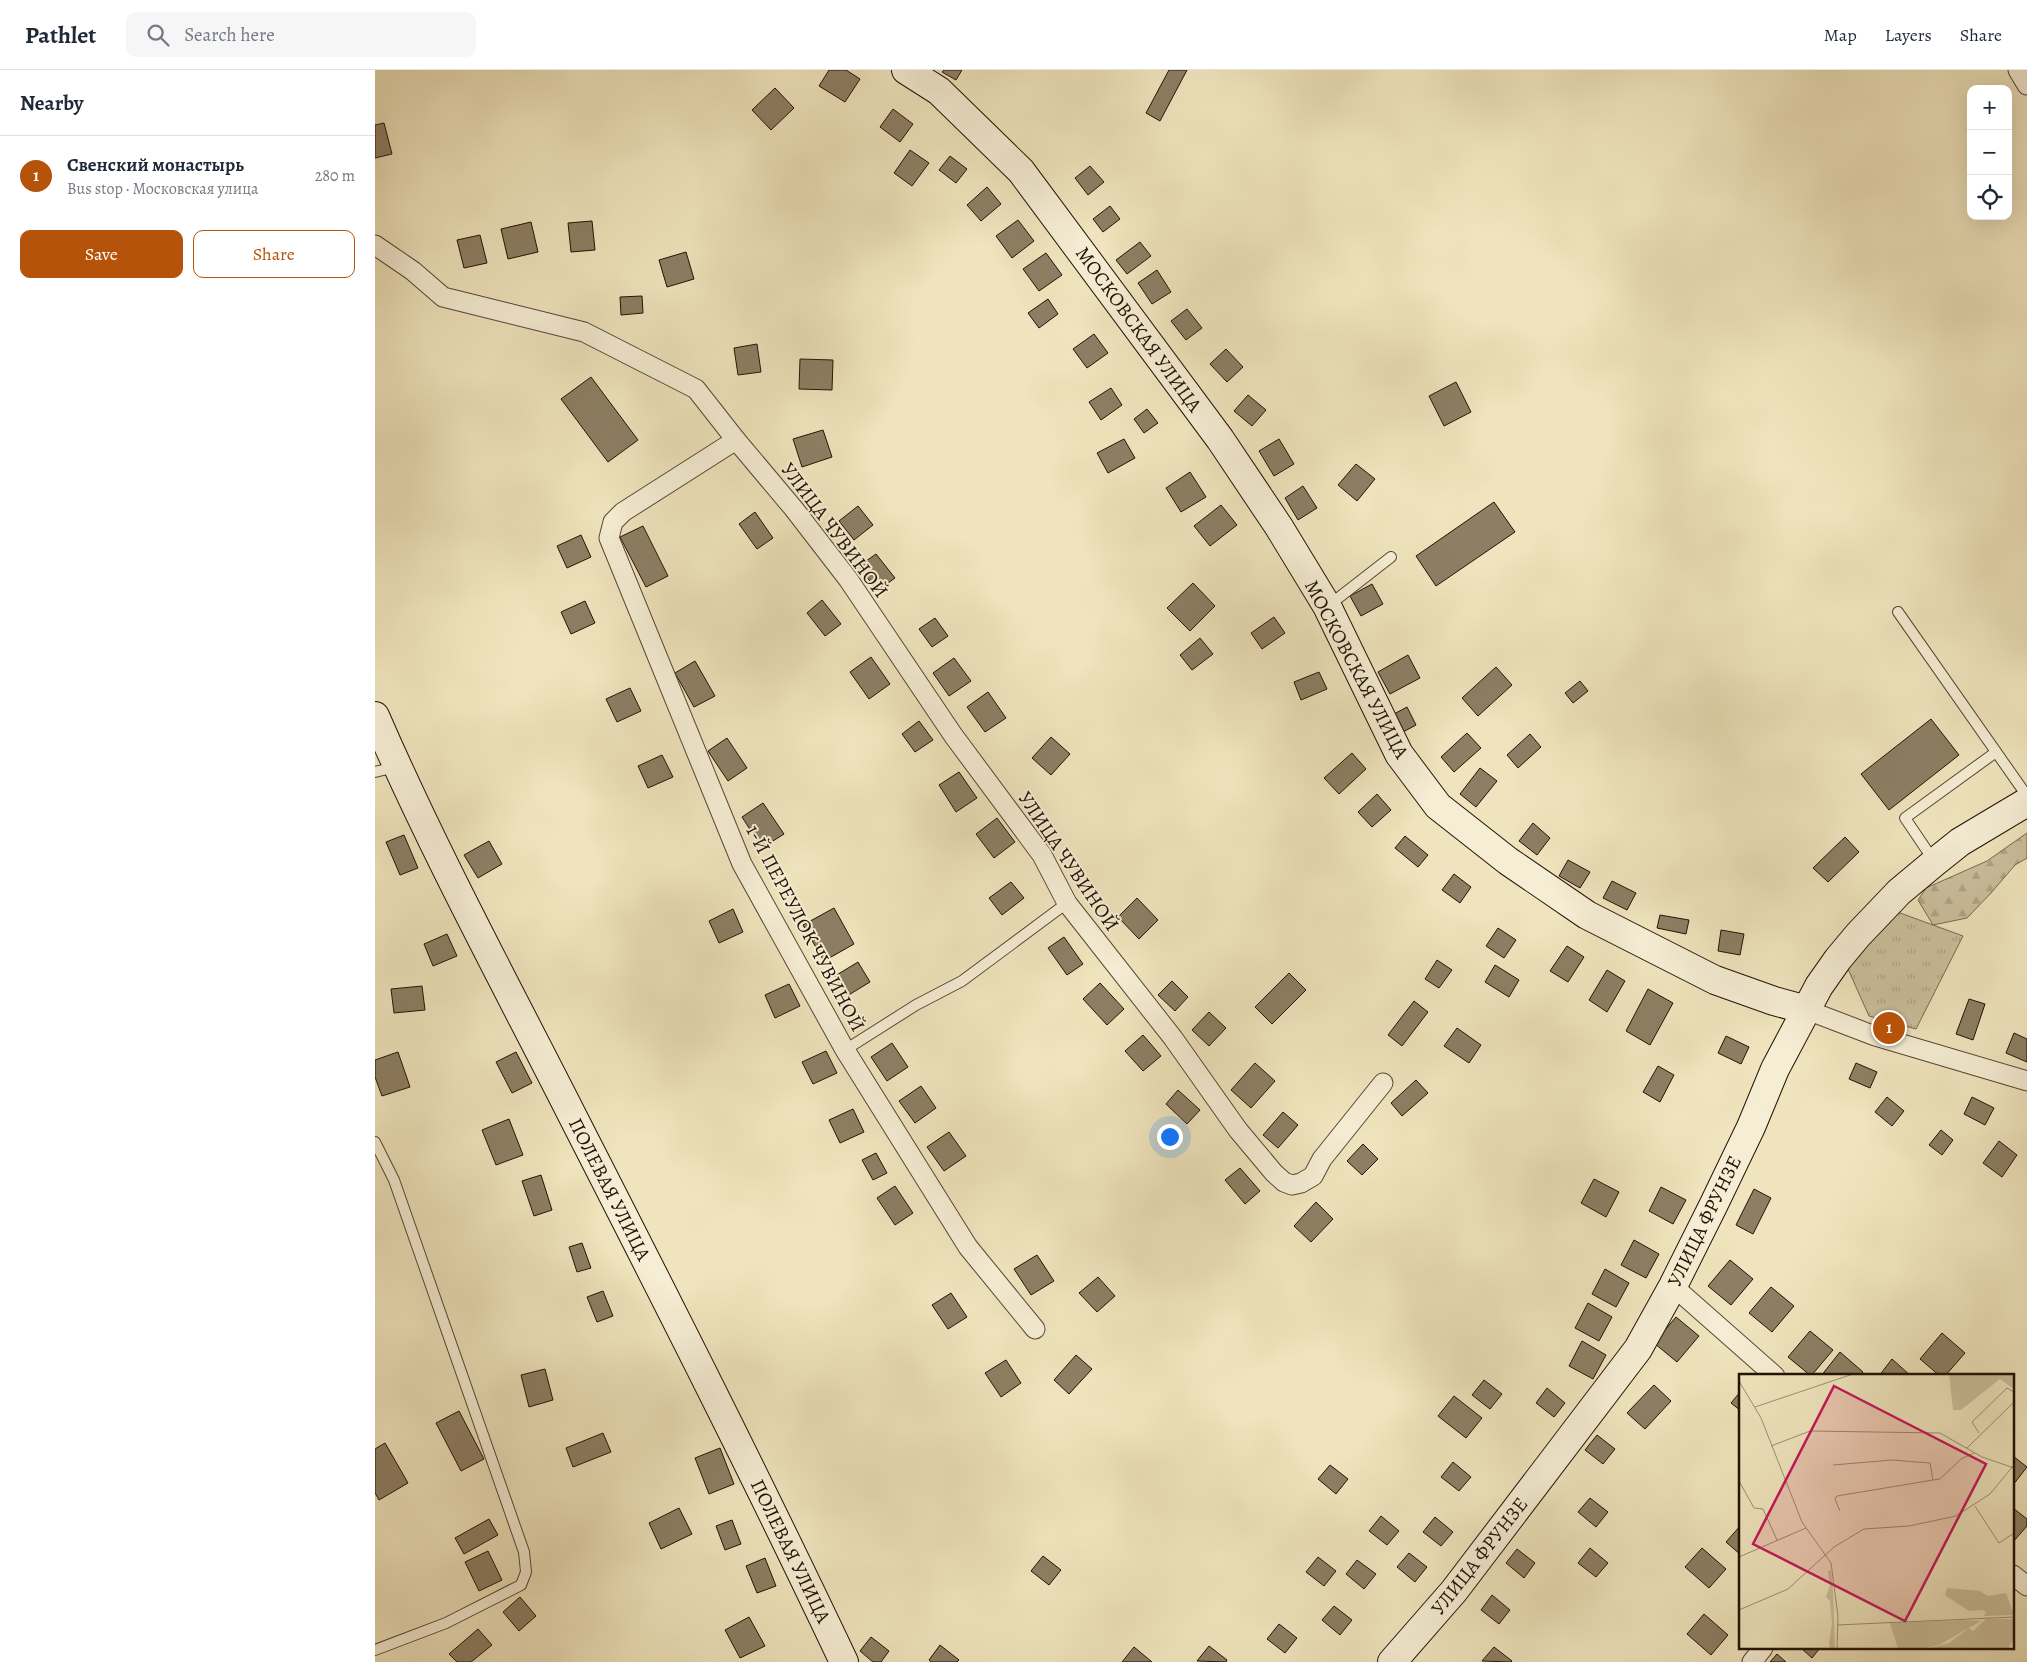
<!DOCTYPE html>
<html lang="en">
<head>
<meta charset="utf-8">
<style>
  :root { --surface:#fff; --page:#f6f6f7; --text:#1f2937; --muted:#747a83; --line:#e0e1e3; --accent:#b45309 }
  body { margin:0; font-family:Alegreya,serif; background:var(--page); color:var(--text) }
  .controls { position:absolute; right:15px; top:15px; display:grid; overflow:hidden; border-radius:10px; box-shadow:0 5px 20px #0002 }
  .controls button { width:45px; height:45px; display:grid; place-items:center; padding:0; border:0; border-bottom:1px solid var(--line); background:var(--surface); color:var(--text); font:25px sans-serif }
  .you { position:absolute; left:794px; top:1066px; width:18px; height:18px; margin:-12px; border:4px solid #fff; border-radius:50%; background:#1a73e8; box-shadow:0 0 0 8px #1a73e833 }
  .badge { display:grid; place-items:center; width:32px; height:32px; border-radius:50%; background:var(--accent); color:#fff; font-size:16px; font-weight:700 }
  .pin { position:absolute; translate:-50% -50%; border:2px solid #fff; box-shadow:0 1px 5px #0006 }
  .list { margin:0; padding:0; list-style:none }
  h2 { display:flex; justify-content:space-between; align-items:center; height:65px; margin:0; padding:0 20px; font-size:21px }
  h2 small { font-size:16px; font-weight:400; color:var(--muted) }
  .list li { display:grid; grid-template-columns:32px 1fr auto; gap:15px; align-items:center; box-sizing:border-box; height:80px; padding:0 20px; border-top:1px solid var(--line) }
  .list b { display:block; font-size:19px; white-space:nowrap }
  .list p { margin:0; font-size:16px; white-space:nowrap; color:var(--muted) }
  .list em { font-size:16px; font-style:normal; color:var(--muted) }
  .actions { display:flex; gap:10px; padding:15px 20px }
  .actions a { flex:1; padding:11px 0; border:1px solid var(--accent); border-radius:10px; text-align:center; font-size:18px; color:var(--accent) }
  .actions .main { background:var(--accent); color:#fff }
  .icon { flex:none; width:28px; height:28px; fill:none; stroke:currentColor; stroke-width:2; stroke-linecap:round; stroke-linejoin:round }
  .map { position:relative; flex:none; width:1652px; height:1592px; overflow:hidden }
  header { display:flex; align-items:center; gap:30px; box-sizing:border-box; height:70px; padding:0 25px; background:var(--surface); border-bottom:1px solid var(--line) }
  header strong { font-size:24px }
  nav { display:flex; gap:28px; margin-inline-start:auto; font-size:18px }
  .search { width:350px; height:45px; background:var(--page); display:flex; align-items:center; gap:12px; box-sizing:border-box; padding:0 18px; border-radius:10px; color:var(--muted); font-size:19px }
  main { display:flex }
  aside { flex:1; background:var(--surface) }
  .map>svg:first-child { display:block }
</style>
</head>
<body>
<header>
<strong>Pathlet</strong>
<div class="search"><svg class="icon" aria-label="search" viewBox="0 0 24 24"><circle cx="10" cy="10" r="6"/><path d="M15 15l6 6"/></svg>Search here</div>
<nav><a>Map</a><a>Layers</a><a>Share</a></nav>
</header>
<main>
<aside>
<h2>Nearby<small></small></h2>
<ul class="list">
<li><span class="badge">1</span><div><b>Свенский монастырь</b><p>Bus stop · Московская улица</p></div><em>280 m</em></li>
</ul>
<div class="actions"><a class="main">Save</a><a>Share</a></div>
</aside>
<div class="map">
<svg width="1652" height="1592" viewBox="0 0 1652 1592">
  <defs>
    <pattern id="grass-tufts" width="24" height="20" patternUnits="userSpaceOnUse" patternTransform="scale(1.25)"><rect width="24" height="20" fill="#ccc09e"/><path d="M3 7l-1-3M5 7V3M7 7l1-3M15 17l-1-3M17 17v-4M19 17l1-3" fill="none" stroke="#afa486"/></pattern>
    <pattern id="forest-firs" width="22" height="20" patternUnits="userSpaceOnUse" patternTransform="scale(1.25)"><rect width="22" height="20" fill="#ccc09e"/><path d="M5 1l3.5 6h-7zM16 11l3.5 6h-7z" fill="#afa486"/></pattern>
  </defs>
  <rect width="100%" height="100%" fill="#efe4bd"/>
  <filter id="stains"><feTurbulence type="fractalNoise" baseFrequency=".004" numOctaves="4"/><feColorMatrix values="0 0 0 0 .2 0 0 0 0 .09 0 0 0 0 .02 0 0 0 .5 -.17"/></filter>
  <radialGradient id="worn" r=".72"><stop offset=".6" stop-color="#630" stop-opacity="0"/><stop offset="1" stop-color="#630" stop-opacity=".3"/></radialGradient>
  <!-- grass -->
  <polygon fill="url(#grass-tufts)" stroke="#786951" points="1517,840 1588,866 1541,959 1494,946 1469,890"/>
  <!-- forest -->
  <polygon fill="url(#forest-firs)" stroke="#786951" points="1652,763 1652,788 1640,795 1616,823 1592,848 1558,855 1543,830 1551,818 1612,791"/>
  <!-- building -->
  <g fill="#8d7f64" stroke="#231204">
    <polygon points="454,0 471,0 485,9 470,32 444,16"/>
    <polygon points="569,0 587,0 581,10 567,2"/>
    <polygon points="794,0 812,0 785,51 771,43"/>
    <polygon points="400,18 419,38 396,60 377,40"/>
    <polygon points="518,39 538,54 525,72 505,57"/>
    <polygon points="9,53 17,84 0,88 0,55"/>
    <polygon points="535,80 554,93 537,116 519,103"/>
    <polygon points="575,86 592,99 581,113 564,100"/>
    <polygon points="715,96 729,112 713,125 700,108"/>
    <polygon points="612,117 626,134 606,151 592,135"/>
    <polygon points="735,136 745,149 728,162 718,149"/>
    <polygon points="643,150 659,171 637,188 621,166"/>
    <polygon points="217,151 220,180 196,182 193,153"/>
    <polygon points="156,152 163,182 133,189 126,159"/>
    <polygon points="105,165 112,193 89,198 82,170"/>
    <polygon points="765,172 776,186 752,204 741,190"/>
    <polygon points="311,182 319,209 292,217 284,190"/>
    <polygon points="671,183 687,205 664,221 648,199"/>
    <polygon points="782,200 796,222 777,234 763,213"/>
    <polygon points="267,226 268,243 246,245 245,227"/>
    <polygon points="673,229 683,244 664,258 653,243"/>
    <polygon points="812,239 827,258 811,270 796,251"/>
    <polygon points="719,264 733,283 712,298 698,279"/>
    <polygon points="382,274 386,302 363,305 359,278"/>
    <polygon points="851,279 868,297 852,312 835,294"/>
    <polygon points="425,289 458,290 457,320 424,319"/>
    <polygon points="216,307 263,370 233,392 186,329"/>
    <polygon points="1081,312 1096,342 1069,356 1054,326"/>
    <polygon points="736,318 747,335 726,350 714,332"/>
    <polygon points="873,325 891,340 877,356 859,341"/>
    <polygon points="772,339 783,353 769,363 759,349"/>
    <polygon points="448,360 457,387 427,397 418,369"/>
    <polygon points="749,369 760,388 733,403 722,383"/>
    <polygon points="904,369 919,394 899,406 884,381"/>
    <polygon points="981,394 1000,409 982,431 963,415"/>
    <polygon points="815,402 831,427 806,442 791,418"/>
    <polygon points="928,416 942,438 923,450 910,428"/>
    <polygon points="1119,432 1140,462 1061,516 1041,486"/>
    <polygon points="846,435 862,455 835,476 819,456"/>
    <polygon points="483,436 498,455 479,470 464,451"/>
    <polygon points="380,442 398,468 382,479 364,454"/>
    <polygon points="268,456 293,506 271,517 245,467"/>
    <polygon points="206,465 216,487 192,498 182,476"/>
    <polygon points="501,484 520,508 502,521 484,496"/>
    <polygon points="818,513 840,536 815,561 792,538"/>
    <polygon points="997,514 1008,534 986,546 975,526"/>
    <polygon points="447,530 466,554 450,566 432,543"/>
    <polygon points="210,531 220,553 196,564 186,542"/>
    <polygon points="899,547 910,563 887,579 876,563"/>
    <polygon points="560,548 573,566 557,577 544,559"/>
    <polygon points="825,568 838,584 817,600 805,585"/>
    <polygon points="1033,585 1045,608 1015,624 1003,602"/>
    <polygon points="496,587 515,614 494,629 475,602"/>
    <polygon points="579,588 596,611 574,626 558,603"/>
    <polygon points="320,591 340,626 319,637 300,603"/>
    <polygon points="1121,597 1137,615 1103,646 1087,628"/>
    <polygon points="944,602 952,619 926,630 919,612"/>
    <polygon points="1205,611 1213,621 1198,633 1190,623"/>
    <polygon points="255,618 266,641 242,652 231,629"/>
    <polygon points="613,622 631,648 610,662 592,637"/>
    <polygon points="1032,637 1041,655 1028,662 1019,644"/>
    <polygon points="1556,649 1584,685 1514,740 1486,704"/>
    <polygon points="544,651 558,670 540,682 527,664"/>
    <polygon points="1092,663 1106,678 1079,702 1066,687"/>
    <polygon points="1155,664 1166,677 1143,698 1132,685"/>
    <polygon points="676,667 695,684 676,705 657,688"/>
    <polygon points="352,668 372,698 353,711 333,681"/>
    <polygon points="977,683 991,699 964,724 949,708"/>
    <polygon points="287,685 298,707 273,718 263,696"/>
    <polygon points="1105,698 1122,711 1101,737 1085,724"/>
    <polygon points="584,702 602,728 581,742 564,715"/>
    <polygon points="1002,724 1016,740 997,757 983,742"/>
    <polygon points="388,733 409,764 387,778 367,747"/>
    <polygon points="622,748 640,772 619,788 601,764"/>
    <polygon points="1158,753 1175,768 1162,785 1144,771"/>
    <polygon points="29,765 43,798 25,805 11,772"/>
    <polygon points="1030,766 1053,785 1043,797 1020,778"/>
    <polygon points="1470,767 1484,782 1453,812 1438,798"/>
    <polygon points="114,771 127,794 103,808 89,785"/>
    <polygon points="1193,790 1215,802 1205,818 1184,806"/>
    <polygon points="1079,804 1096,817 1085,833 1067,820"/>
    <polygon points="1237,811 1261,823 1252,840 1228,828"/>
    <polygon points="636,812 649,828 627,845 614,828"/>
    <polygon points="762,828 783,850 764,869 743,847"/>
    <polygon points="459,838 479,874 449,891 428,855"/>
    <polygon points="358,839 368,862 344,873 334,851"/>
    <polygon points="1285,845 1314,850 1311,864 1282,858"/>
    <polygon points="1123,858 1141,870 1129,888 1111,876"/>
    <polygon points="1346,860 1369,864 1365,885 1343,881"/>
    <polygon points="72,864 82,886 58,896 49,874"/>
    <polygon points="689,867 708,894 692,905 673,878"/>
    <polygon points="1192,876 1209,887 1193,912 1175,901"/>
    <polygon points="1062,890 1077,900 1064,918 1050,909"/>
    <polygon points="483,892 495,912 472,926 460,906"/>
    <polygon points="1120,895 1144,910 1134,927 1110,912"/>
    <polygon points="1232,900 1250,911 1232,942 1214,930"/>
    <polygon points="914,903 931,920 897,954 880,937"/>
    <polygon points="797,911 813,927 800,941 783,925"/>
    <polygon points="725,913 749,939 732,955 708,929"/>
    <polygon points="414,914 425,936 400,948 390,925"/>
    <polygon points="47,916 50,940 19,943 16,919"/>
    <polygon points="1273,919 1298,933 1275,975 1251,961"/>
    <polygon points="1594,929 1610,934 1598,970 1581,964"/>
    <polygon points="1039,931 1053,942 1027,976 1013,965"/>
    <polygon points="834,942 851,958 834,976 817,960"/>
    <polygon points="1082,958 1106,975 1094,993 1069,976"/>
    <polygon points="1639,963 1652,969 1652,992 1631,983"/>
    <polygon points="768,965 786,986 768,1001 750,981"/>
    <polygon points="1351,966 1374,977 1366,994 1343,983"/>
    <polygon points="517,973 533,997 512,1011 496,987"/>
    <polygon points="451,981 462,1003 438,1014 427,992"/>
    <polygon points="23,982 35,1017 7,1026 0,1007 0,990"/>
    <polygon points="141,982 157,1013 137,1023 121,992"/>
    <polygon points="880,993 900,1011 876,1038 856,1020"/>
    <polygon points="1481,993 1502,1002 1495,1018 1474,1009"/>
    <polygon points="1283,996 1299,1005 1285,1032 1268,1022"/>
    <polygon points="1041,1010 1053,1023 1027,1046 1016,1033"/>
    <polygon points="546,1016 561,1038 540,1053 524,1031"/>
    <polygon points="803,1020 825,1040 812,1054 791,1034"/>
    <polygon points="1512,1027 1529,1041 1517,1056 1500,1042"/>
    <polygon points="1597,1027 1619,1038 1610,1055 1589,1044"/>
    <polygon points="478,1039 489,1062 465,1073 454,1050"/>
    <polygon points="908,1042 923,1055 903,1078 888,1065"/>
    <polygon points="134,1049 148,1085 121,1095 107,1060"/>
    <polygon points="1566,1060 1578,1070 1567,1085 1554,1075"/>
    <polygon points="574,1062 591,1086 569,1101 552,1077"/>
    <polygon points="1624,1071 1642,1085 1627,1107 1608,1093"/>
    <polygon points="988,1074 1003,1089 987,1105 972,1091"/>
    <polygon points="501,1083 512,1103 498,1110 487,1090"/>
    <polygon points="865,1098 885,1121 870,1134 850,1110"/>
    <polygon points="166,1105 177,1140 159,1146 147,1111"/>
    <polygon points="1219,1109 1244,1122 1231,1147 1206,1133"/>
    <polygon points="520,1116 538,1143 520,1155 502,1128"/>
    <polygon points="1286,1117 1311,1130 1298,1154 1274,1141"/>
    <polygon points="1379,1119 1396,1128 1378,1164 1361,1155"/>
    <polygon points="941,1132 958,1149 936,1172 919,1156"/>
    <polygon points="1259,1170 1284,1184 1271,1208 1246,1195"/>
    <polygon points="207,1173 216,1198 202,1202 194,1177"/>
    <polygon points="662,1185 679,1211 656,1225 639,1199"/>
    <polygon points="1355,1190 1378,1209 1356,1235 1333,1216"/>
    <polygon points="1230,1199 1254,1213 1241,1237 1217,1224"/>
    <polygon points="723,1207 740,1226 722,1242 704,1223"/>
    <polygon points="1396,1217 1419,1236 1397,1262 1374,1243"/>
    <polygon points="228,1221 238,1246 222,1252 212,1227"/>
    <polygon points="576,1223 592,1247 573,1259 557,1235"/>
    <polygon points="1213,1233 1237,1247 1224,1271 1200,1258"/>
    <polygon points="1301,1247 1324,1266 1302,1292 1279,1273"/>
    <polygon points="1435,1261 1458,1280 1436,1306 1413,1287"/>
    <polygon points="1567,1263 1590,1283 1570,1306 1565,1306 1545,1289"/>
    <polygon points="1207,1271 1231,1285 1218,1309 1194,1296"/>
    <polygon points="1465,1282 1488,1302 1485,1306 1446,1306"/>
    <polygon points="701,1285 717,1299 694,1324 679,1310"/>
    <polygon points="1517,1289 1536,1306 1504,1306"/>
    <polygon points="631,1290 646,1313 626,1327 610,1303"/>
    <polygon points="170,1299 178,1330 154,1337 146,1305"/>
    <polygon points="1109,1310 1127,1324 1115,1339 1097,1325"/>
    <polygon points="1279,1315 1296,1331 1270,1359 1252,1343"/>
    <polygon points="1172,1318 1190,1333 1179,1347 1161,1333"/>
    <polygon points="1366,1321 1366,1341 1356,1333"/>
    <polygon points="1079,1326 1107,1348 1091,1368 1063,1346"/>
    <polygon points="84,1341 109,1389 86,1401 61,1353"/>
    <polygon points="228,1363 236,1382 198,1397 191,1378"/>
    <polygon points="1222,1365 1240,1379 1228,1394 1210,1380"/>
    <polygon points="10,1373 33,1413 4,1430 0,1423 0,1379"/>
    <polygon points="345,1378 359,1414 334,1424 320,1388"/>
    <polygon points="1638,1386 1652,1397 1638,1415"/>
    <polygon points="1078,1392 1096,1407 1084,1421 1066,1407"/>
    <polygon points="955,1395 973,1409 961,1424 943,1409"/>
    <polygon points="1215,1428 1233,1442 1221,1457 1203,1442"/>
    <polygon points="304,1438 317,1464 286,1479 274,1453"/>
    <polygon points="1638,1438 1652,1449 1652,1456 1638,1472"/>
    <polygon points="1006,1446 1024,1461 1012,1475 994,1461"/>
    <polygon points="1060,1447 1078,1462 1066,1476 1048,1462"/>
    <polygon points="114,1449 123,1465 89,1484 80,1468"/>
    <polygon points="357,1450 366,1474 350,1480 341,1456"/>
    <polygon points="1366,1455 1366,1485 1351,1472"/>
    <polygon points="1215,1478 1233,1493 1221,1507 1203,1493"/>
    <polygon points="1327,1478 1351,1499 1334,1518 1310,1497"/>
    <polygon points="1142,1479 1160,1493 1149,1508 1131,1493"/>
    <polygon points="113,1481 127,1510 104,1521 90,1492"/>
    <polygon points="1034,1483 1052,1497 1040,1512 1022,1497"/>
    <polygon points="668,1486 686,1500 674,1515 656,1501"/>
    <polygon points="943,1487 961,1501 949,1516 931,1502"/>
    <polygon points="390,1488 401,1516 382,1523 371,1496"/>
    <polygon points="982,1490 1001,1504 989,1519 971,1504"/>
    <polygon points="1117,1525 1135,1540 1124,1554 1106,1540"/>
    <polygon points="145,1527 161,1546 144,1561 128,1542"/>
    <polygon points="959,1536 977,1550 965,1565 947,1550"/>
    <polygon points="1329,1544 1353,1565 1336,1585 1312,1564"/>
    <polygon points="374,1547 390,1576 365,1588 350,1560"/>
    <polygon points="904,1554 922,1568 910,1583 892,1569"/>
    <polygon points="103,1559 117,1575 96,1592 82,1592 74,1584"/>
    <polygon points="496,1567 514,1581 506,1592 498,1592 485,1581"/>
    <polygon points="565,1575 584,1590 582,1592 556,1592 554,1590"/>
    <polygon points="834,1576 852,1590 851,1592 822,1591"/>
    <polygon points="759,1577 777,1592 747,1592"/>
    <polygon points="1119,1577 1137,1591 1136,1592 1107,1591"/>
    <polygon points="1426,1578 1445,1578 1437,1588"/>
    <polygon points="1402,1584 1411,1592 1395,1592"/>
  </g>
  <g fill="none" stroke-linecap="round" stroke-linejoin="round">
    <defs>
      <g id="lane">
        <polyline points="953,536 1016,487"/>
        <polyline points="1523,542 1652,726"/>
        <polyline points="0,702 21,697"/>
        <polyline points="1559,791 1530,748 1621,682"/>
        <polyline points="470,980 541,935 587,911 692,833"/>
        <polyline points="0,1072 19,1110 149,1482 151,1502 146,1515 71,1553 0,1580"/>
      </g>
      <g id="street">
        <polyline points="1643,0 1652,15"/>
        <polyline points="0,175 38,201 68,227 209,262 321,319 361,370 248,442 238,452 234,468 367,794 470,980 593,1177 660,1259"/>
        <polyline points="361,370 419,439 473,509 578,665 667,785 692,833 798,968 863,1060 899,1103 909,1112 917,1115 926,1113 938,1106 947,1089 1008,1013"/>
        <polyline points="1432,940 1500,966 1652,1011"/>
        <polyline points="1298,1216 1400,1306"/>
        <polyline points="1638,1505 1652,1516"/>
        <polyline points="1377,1592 1388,1578"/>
      </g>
      <g id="secondary">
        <polyline points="531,0 564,21 646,101 845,369 904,457 952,536 1024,684 1063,736 1133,791 1212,845 1340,910 1399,931 1432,940"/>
        <path d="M0 646C59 782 130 913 197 1045 290 1227 382 1408 469 1592"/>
        <polyline points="1017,1592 1079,1521 1263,1279 1298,1216 1338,1136 1376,1057 1400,999 1444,916 1463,889 1483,865 1524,822 1560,792 1585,772 1652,732"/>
      </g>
    </defs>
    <!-- lane casing -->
    <use href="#lane" stroke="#564632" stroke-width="12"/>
    <!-- street casing -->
    <use href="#street" stroke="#564632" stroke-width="21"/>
    <!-- secondary casing -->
    <use href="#secondary" stroke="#231204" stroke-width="30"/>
    <!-- lane -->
    <use href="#lane" stroke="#f5edd4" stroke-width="10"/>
    <!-- street -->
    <use href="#street" stroke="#f5edd4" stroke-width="19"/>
    <!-- secondary -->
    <use href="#secondary" stroke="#f5edd4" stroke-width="28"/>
  </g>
  <g text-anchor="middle" stroke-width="4" stroke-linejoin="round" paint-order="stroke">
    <!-- street labels -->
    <g font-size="20" fill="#231204" stroke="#f5edd4">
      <text transform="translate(764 259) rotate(54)" y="7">МОСКОВСКАЯ УЛИЦА</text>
      <text transform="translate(460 460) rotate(53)" y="7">УЛИЦА ЧУВИНОЙ</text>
      <text transform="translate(982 599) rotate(62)" y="7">МОСКОВСКАЯ УЛИЦА</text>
      <text transform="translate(694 791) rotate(56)" y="7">УЛИЦА ЧУВИНОЙ</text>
      <text transform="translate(431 858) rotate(62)" y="7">1-Й ПЕРЕУЛОК ЧУВИНОЙ</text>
      <text transform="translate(235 1119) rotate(63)" y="7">ПОЛЕВАЯ УЛИЦА</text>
      <text transform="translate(1329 1151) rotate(-64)" y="7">УЛИЦА ФРУНЗЕ</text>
      <text transform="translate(416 1481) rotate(64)" y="7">ПОЛЕВАЯ УЛИЦА</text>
      <text transform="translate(1104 1486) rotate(-52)" y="7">УЛИЦА ФРУНЗЕ</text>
    </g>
  </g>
  <!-- overview -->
  <g transform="translate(1364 1304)">
    <rect width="275" height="275" fill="#efe4bd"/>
    <path d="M89 197H92L94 217 96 275H91L90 269 93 250 91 227 87 223 91 211ZM208 214 241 217 249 222 267 219 275 241 245 242 247 238 244 236 230 237 206 221ZM247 245H275V264L269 275H186L210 269 230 254 234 257Z" fill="#ccc09e"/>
    <path d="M225 246 242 247 200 271 183 275H159L151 249Z" fill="#ccc09e"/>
    <path d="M210 0H275V15L261 5 222 36H214Z" fill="#ccc09e"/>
    <path fill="none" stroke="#9d9073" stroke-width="1" d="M0 7 22 44 63 148 92 189 99 242 98 275M16 33 114 0M240 59 233 48 268 14 275 18M32 72 71 57 201 59 243 83 275 94M228 74 275 28M94 91 153 86 191 89 194 106 201 105 222 85 235 79M0 107 15 134 24 135 38 166M236 132 260 169 275 159M101 137 96 125 98 122 194 106M0 183 67 154M0 236 49 215 95 173 125 155 170 152 217 142 251 120 275 91M98 251 275 243"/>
    <path fill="#c2185b" fill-opacity="0.15" stroke="#c2185b" stroke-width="2.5" d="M95 12 247 90 166 247 14 170Z"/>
    <rect width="275" height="275" fill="none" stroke="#231204" stroke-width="2.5"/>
  </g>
  <rect width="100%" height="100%" filter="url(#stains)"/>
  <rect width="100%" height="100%" fill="url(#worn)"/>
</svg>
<div class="controls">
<button>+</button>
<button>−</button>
<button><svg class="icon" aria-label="locate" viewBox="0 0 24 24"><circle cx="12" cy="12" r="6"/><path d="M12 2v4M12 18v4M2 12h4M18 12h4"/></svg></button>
</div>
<div class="you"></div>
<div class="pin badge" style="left:1514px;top:958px">1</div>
</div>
</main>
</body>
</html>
